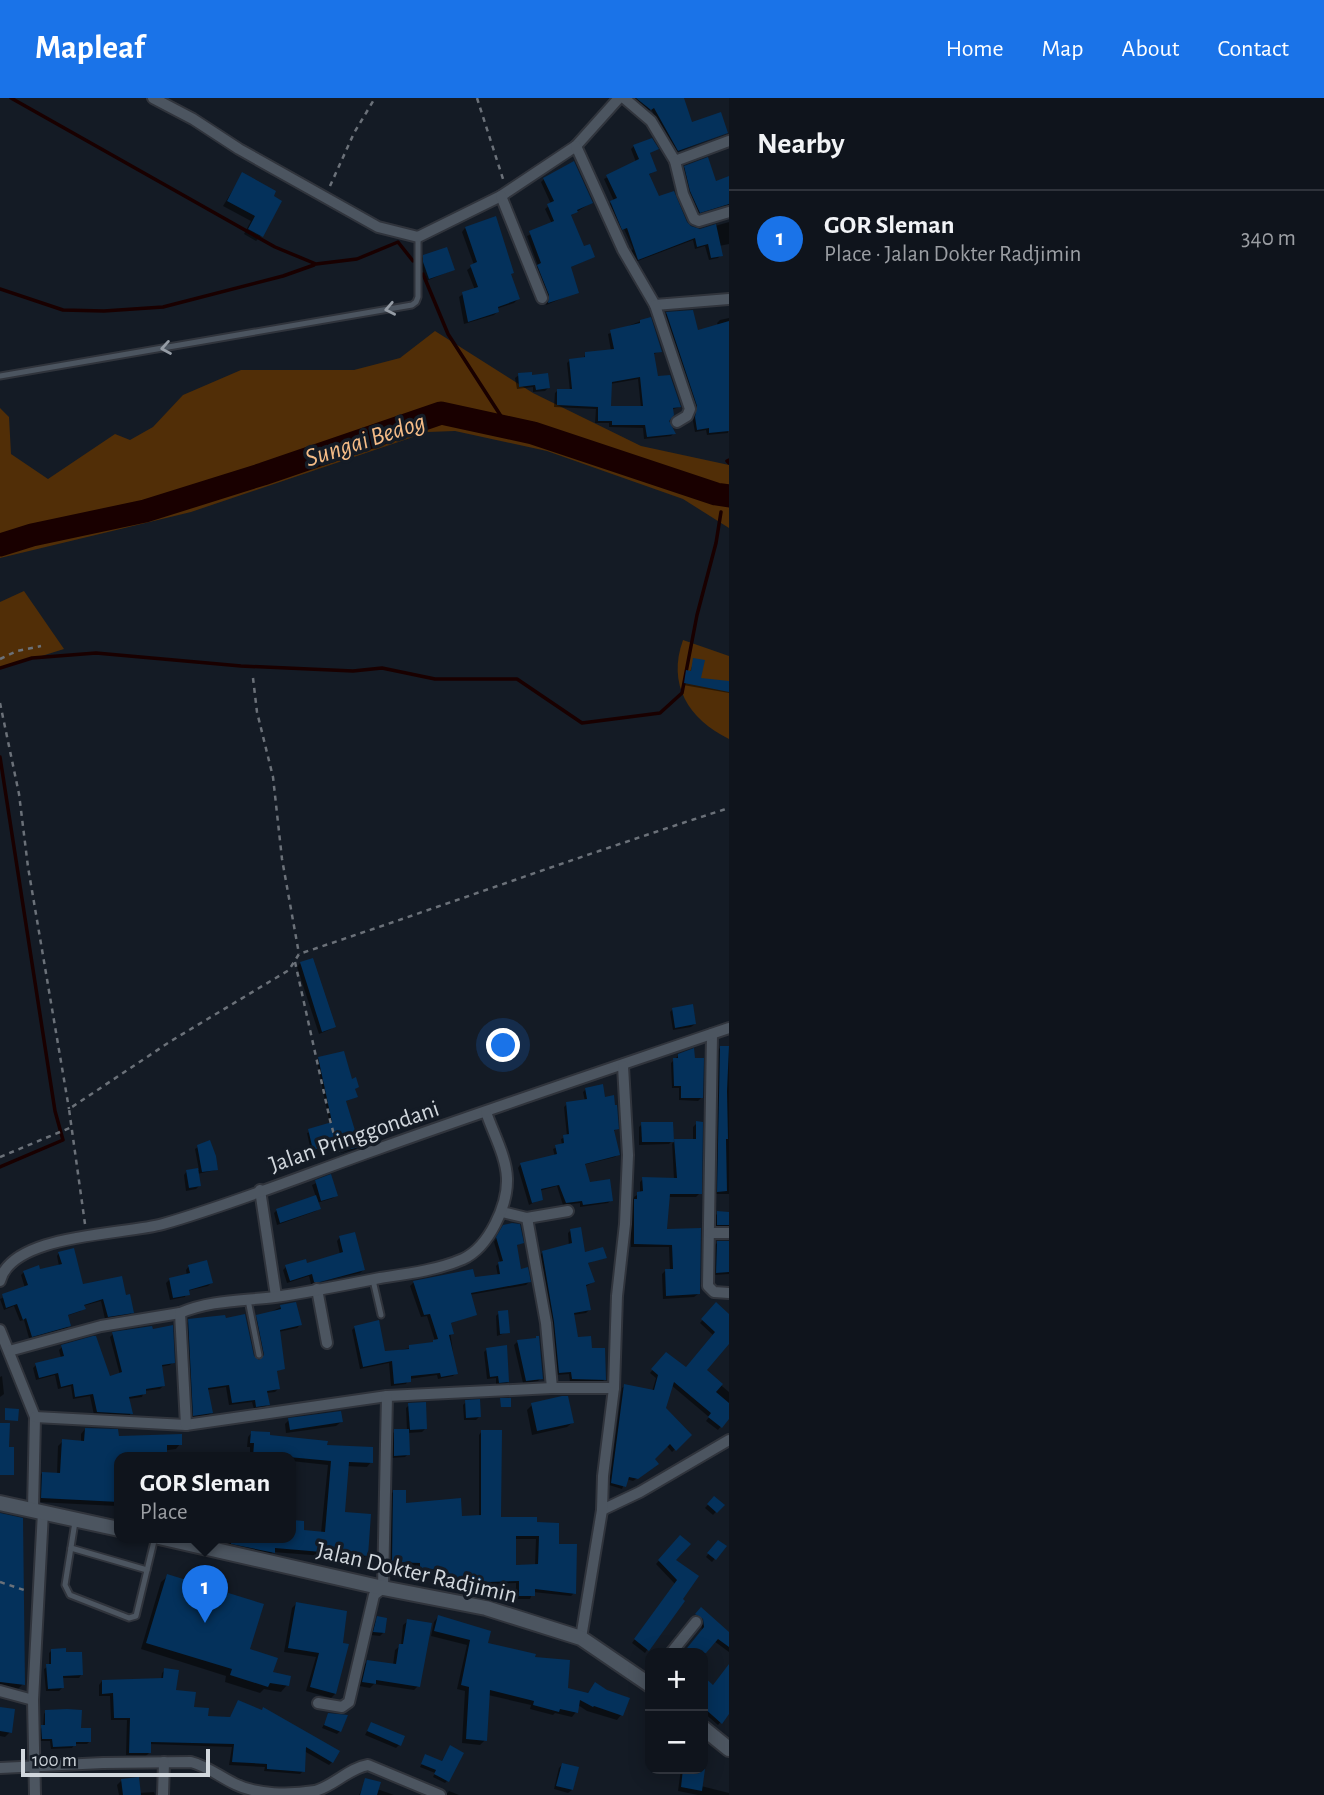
<!DOCTYPE html>
<html lang="en">
<head>
<meta charset="utf-8">
<style>
  :root { --surface:#0f141c; --page:#181d25; --text:#f1f3f6; --muted:#9b9ea3; --line:#2f333b; --accent:#1a73e8 }
  body { margin:0; font-family:"Alegreya Sans",sans-serif; background:var(--page); color:var(--text) }
  .controls { position:absolute; right:21px; bottom:21px; display:grid; overflow:hidden; border-radius:14px; box-shadow:0 4px 18px #0003 }
  .controls button { width:63px; height:63px; display:grid; place-items:center; padding:0; border:0; border-bottom:2px solid var(--line); background:var(--surface); color:var(--text); font:35px sans-serif }
  .scale { position:absolute; left:21px; bottom:18px; width:189px; box-sizing:border-box; padding-left:7px; border:4px solid #d1d7dd; border-top:0; font-size:19px; line-height:24px; white-space:nowrap; color:#d1d7dd; -webkit-text-stroke:5px #141b25; paint-order:stroke }
  .you { position:absolute; left:504px; top:948px; width:24px; height:24px; margin:-18px; border:5px solid #fff; border-radius:50%; background:#1a73e8; box-shadow:0 0 0 10px #1a73e833 }
  .badge { display:grid; place-items:center; width:46px; height:46px; border-radius:50%; background:var(--accent); color:#fff; font-size:23px; font-weight:700 }
  .pin { position:absolute; translate:-50% -58px; filter:drop-shadow(0 2px 4px #0008) }
  .pin::after { content:''; position:absolute; top:37px; width:24px; height:21px; background:inherit; clip-path:polygon(0 0,100% 0,50% 100%) }
  .popup { position:absolute; left:114px; top:1354px; width:182px; height:91px; box-sizing:border-box; display:grid; place-content:center; border-radius:14px; background:var(--surface); filter:drop-shadow(0 2px 5px #0005); font-size:23px; white-space:nowrap; color:var(--muted) }
  .popup b { font-size:26px; color:var(--text) }
  .popup::after { content:''; position:absolute; left:50%; top:100%; margin-left:-14px; border:14px solid transparent; border-top-color:var(--surface) }
  .list { margin:0; padding:0; list-style:none }
  h2 { display:flex; justify-content:space-between; align-items:center; height:91px; margin:0; padding:0 28px; font-size:30px }
  h2 small { font-size:23px; font-weight:400; color:var(--muted) }
  .list li { display:grid; grid-template-columns:46px 1fr auto; gap:21px; align-items:center; box-sizing:border-box; height:98px; padding:0 28px; border-top:2px solid var(--line) }
  .list b { display:block; font-size:26px; white-space:nowrap }
  .list p { margin:0; font-size:23px; white-space:nowrap; color:var(--muted) }
  .list em { font-size:23px; font-style:normal; color:var(--muted) }
  .map { position:relative; flex:none; width:729px; height:1697px; overflow:hidden }
  header { display:flex; align-items:center; gap:42px; box-sizing:border-box; height:98px; padding:0 35px; background:var(--accent); color:#fff }
  header strong { font-size:33px }
  nav { display:flex; gap:38px; margin-inline-start:auto; font-size:24px }
  main { display:flex }
  aside { flex:1; background:var(--surface) }
  .map>svg:first-child { display:block }
</style>
</head>
<body>
<header>
<strong>Mapleaf</strong>
<nav><a>Home</a><a>Map</a><a>About</a><a>Contact</a></nav>
</header>
<main>
<div class="map">
<svg width="729" height="1697" viewBox="0 0 729 1697">
  <rect width="100%" height="100%" fill="#141b25"/>
  <!-- green -->
  <g fill="#512e07">
    <polygon points="435,233 533,295 641,348 729,367 729,430 683,401 547,353 455,333 428,334 191,414 0,460 0,310 9,319 11,356 48,381 115,336 130,342 153,329 183,297 241,272 354,272 400,260"/>
    <polygon points="24,493 64,551 0,571 0,504"/>
    <path d="M683 542 729 558V641C688 621 667 586 683 542Z"/>
  </g>
  <!-- shadow -->
  <g fill="#0007" fill-rule="evenodd">
    <polygon points="634,0 682,0 691,26 726,35 675,55 651,11 647,14 632,2"/>
    <polygon points="634,48 656,51 649,56 655,73 648,77 658,101 686,126 701,132 729,124 729,146 719,148 721,157 718,160 709,162 705,148 695,151 693,142 635,164 630,154 633,151 624,131 619,133 608,107 614,103 604,81 636,64 631,51"/>
    <polygon points="685,69 715,85 729,80 729,110 723,108 697,116 688,97 682,72"/>
    <polygon points="242,77 261,138 256,143 244,136 251,123 223,108"/>
    <polygon points="544,81 591,105 570,118 583,150 593,159 569,170 577,194 546,207 547,201 535,171 538,168 527,138 552,126 545,111 551,106 541,84"/>
    <polygon points="465,130 510,177 518,201 514,205 496,211 497,214 494,217 464,226 459,199 463,196 475,192 467,172 474,167 462,134"/>
    <polygon points="424,158 453,172 426,183 421,168 421,161"/>
    <polygon points="692,214 697,234 718,228 717,225 720,222 729,220 728,335 707,337 706,332 695,334 693,323 695,313 663,219 666,216"/>
    <path d="M641 223 660 253 652 257 656 280 679 309 671 312 668 320V328L674 335 671 338 644 341 643 330 609 329V325H595L596 311 554 309 555 295 558 292 570 293 567 265 570 262 583 261 586 255 611 253 608 236ZM638 281 641 310H610V286Z"/>
    <polygon points="519,277 548,290 545,293 533,294 533,289 517,291 515,280"/>
    <polygon points="694,562 699,582 729,585 729,595 683,587 685,576 690,574"/>
    <polygon points="300,865 334,928 331,931 319,936 297,869"/>
    <polygon points="673,911 695,926 691,929 673,932 670,914"/>
    <polygon points="729,949 729,1096 715,1096 717,953 720,950"/>
    <polygon points="679,957 701,1000 698,1003 679,1002 679,990 672,990 671,965"/>
    <polygon points="319,961 357,989 353,992 356,999 344,1004 358,1049 356,1051 341,1055 339,1046 311,1053 307,1035 330,1027 317,963"/>
    <polygon points="586,991 604,1001 617,1030 613,1034 618,1056 615,1059 583,1067 589,1086 611,1102 608,1105 580,1109 580,1105 563,1107 557,1088 539,1093 541,1101 529,1107 518,1070 520,1067 555,1059 553,1051 562,1047 561,1041 567,1038 564,1009 567,1006 585,1003 583,994"/>
    <polygon points="697,1025 700,1095 696,1099 668,1099 665,1133 698,1196 694,1199 663,1201 662,1176 665,1173 670,1173 669,1149 631,1149 631,1106 634,1099 640,1095 640,1084 643,1081 674,1082 672,1043 669,1046 639,1047 639,1029 642,1026 671,1026 672,1046 675,1043 693,1043 693,1029"/>
    <polygon points="198,1049 216,1072 197,1076 199,1088 196,1091 186,1093 184,1077 187,1073 199,1072 195,1051"/>
    <polygon points="330,1079 336,1097 333,1100 317,1105 319,1110 316,1113 277,1127 274,1115 277,1112 316,1099 312,1087"/>
    <polygon points="718,1115 729,1116 729,1130 715,1129 715,1118"/>
    <polygon points="501,1132 522,1144 516,1148 520,1173 529,1184 526,1187 469,1197 475,1216 449,1226 456,1275 453,1278 438,1281 437,1277 409,1281 406,1286 391,1288 389,1265 360,1271 352,1232 355,1229 384,1255 431,1246 435,1243 427,1218 421,1219 410,1188 413,1185 471,1173 474,1181 498,1178 496,1168 500,1164 494,1144"/>
    <polygon points="571,1132 583,1156 605,1159 586,1166 593,1184 585,1189 589,1212 586,1215 573,1217 576,1240 590,1252 605,1281 602,1284 570,1284 569,1276 556,1277 540,1157 543,1154 569,1148 568,1135"/>
    <polygon points="340,1139 363,1172 360,1175 311,1186 309,1178 287,1185 283,1172 286,1169 306,1167 340,1156 337,1143"/>
    <polygon points="729,1144 729,1176 714,1177 714,1148 717,1145"/>
    <polygon points="59,1155 82,1188 124,1199 132,1214 130,1217 105,1221 101,1203 83,1208 81,1213 66,1218 69,1227 67,1230 29,1240 24,1222 20,1223 14,1208 4,1212 0,1201 25,1190 21,1177 24,1174 59,1168 57,1158"/>
    <polygon points="189,1168 211,1185 208,1188 187,1193 185,1199 170,1202 166,1185 169,1182 187,1178 186,1172"/>
    <polygon points="716,1207 729,1218 729,1243 704,1273 729,1294 729,1318 718,1332 706,1323 709,1319 671,1287 664,1310 690,1337 672,1354 666,1347 653,1361 654,1369 633,1383 626,1381 622,1391 609,1387 622,1290 625,1288 652,1294 656,1280 650,1275 666,1256 686,1271 714,1238 700,1225"/>
    <polygon points="281,1209 300,1227 297,1230 278,1234 283,1270 276,1274 278,1291 275,1294 266,1295 268,1306 265,1309 254,1311 252,1304 229,1307 226,1289 207,1292 211,1315 208,1318 191,1320 186,1226 189,1223 259,1264 262,1261 254,1222"/>
    <polygon points="499,1215 508,1234 497,1238 496,1218"/>
    <polygon points="113,1236 173,1264 170,1267 160,1269 163,1288 160,1291 144,1293 142,1299 128,1301 131,1315 129,1318 94,1317 90,1298 73,1301 71,1288 58,1291 55,1277 36,1282 33,1270 36,1267 61,1260 59,1252 62,1249 109,1280 120,1277 110,1239"/>
    <polygon points="517,1244 541,1280 538,1283 523,1285 514,1247"/>
    <polygon points="487,1251 508,1284 505,1287 496,1287 496,1280 487,1281 484,1254"/>
    <polygon points="2,1278 4,1296 0,1299 0,1279"/>
    <polygon points="466,1304 479,1319 476,1322 464,1322 463,1307"/>
    <polygon points="409,1307 425,1331 422,1334 408,1335 408,1356 405,1359 391,1360 392,1336 395,1333 407,1332 406,1310"/>
    <polygon points="532,1307 573,1324 567,1329 532,1337 527,1312"/>
    <polygon points="289,1322 341,1324 336,1328 286,1335 285,1326"/>
    <polygon points="85,1331 117,1339 180,1346 176,1351 119,1359 119,1363 117,1363 117,1389 119,1389 119,1406 117,1408 37,1404 38,1380 42,1375 57,1376 58,1348 63,1343 81,1345 81,1336"/>
    <path d="M482 1333 499 1421 535 1426 557 1447 574 1495 571 1498 533 1494 530 1501H516V1485L441 1487 440 1474 417 1475V1468L390 1467V1397L394 1393 404 1407 460 1420 479 1419V1337ZM514 1441H536L535 1468 515 1469Z"/>
    <polygon points="252,1334 326,1349 371,1364 367,1369 346,1368 343,1415 367,1457 362,1461 273,1454 269,1458 228,1450 229,1439 291,1439 293,1424 302,1434 321,1435 328,1367 291,1363 291,1359 250,1359 250,1349 247,1349 248,1339"/>
    <polygon points="714,1400 722,1407 713,1417 705,1410"/>
    <polygon points="0,1417 23,1586 17,1592 0,1590"/>
    <polygon points="680,1439 674,1462 696,1479 645,1555 632,1545 675,1486 656,1466"/>
    <polygon points="715,1447 724,1449 712,1464 706,1459"/>
    <polygon points="168,1478 248,1552 287,1587 281,1594 264,1591 260,1595 225,1584 226,1578 141,1551 161,1484"/>
    <polygon points="296,1506 345,1514 335,1596 331,1600 306,1593 316,1559 284,1554 292,1510"/>
    <polygon points="701,1512 729,1535 729,1554 714,1543 703,1557 683,1555 702,1534 701,1523 694,1520"/>
    <polygon points="438,1519 486,1546 533,1561 566,1592 587,1596 595,1586 621,1617 617,1622 587,1613 578,1607 576,1614 572,1619 555,1615 553,1617 530,1611 531,1607 488,1597 485,1642 480,1647 462,1645 465,1593 457,1591 467,1547 431,1538 434,1524"/>
    <polygon points="378,1520 383,1535 380,1538 371,1537 375,1524"/>
    <polygon points="408,1523 418,1588 414,1592 374,1586 370,1590 359,1588 363,1568 367,1564 393,1567 395,1552 401,1547 403,1527"/>
    <polygon points="52,1552 81,1577 79,1580 62,1580 62,1590 59,1593 46,1593 44,1571 49,1568 49,1555"/>
    <polygon points="729,1568 729,1614 718,1627 703,1614 703,1580 713,1589"/>
    <polygon points="165,1572 174,1593 192,1610 206,1619 229,1621 238,1604 332,1664 329,1667 304,1653 303,1673 300,1676 264,1673 265,1669 229,1667 232,1649 149,1646 149,1655 146,1658 126,1657 127,1622 111,1622 110,1598 99,1598 99,1587 102,1583 161,1582 162,1575"/>
    <polygon points="0,1611 10,1634 5,1639 0,1638"/>
    <polygon points="46,1613 79,1632 90,1643 87,1646 75,1646 72,1650 51,1651 50,1643 40,1643 40,1631 43,1629 44,1616"/>
    <polygon points="329,1617 340,1633 337,1636 322,1630"/>
    <polygon points="371,1626 399,1647 396,1650 365,1637"/>
    <polygon points="650,1632 650,1656 646,1655"/>
    <polygon points="448,1652 447,1683 445,1685 433,1679 435,1675 420,1669 426,1658 441,1664"/>
    <polygon points="703,1664 705,1664 701,1688 729,1695 729,1697 698,1697 678,1693 681,1671 703,1671"/>
    <polygon points="562,1667 572,1692 568,1695 554,1691 559,1670"/>
    <polygon points="366,1682 377,1691 394,1697 359,1697"/>
    <polygon points="121,1683 139,1695 154,1694 155,1697 119,1697 117,1687"/>
    <polygon points="449,1693 459,1697 446,1697"/>
  </g>
  <g fill="none" stroke-linecap="round" stroke-linejoin="round">
    <!-- stream -->
    <g stroke="#190000" stroke-width="3.5">
      <polyline points="11,0 275,149 316,166 357,161 398,144 413,163"/>
      <polyline points="423,176 448,236 508,329"/>
      <polyline points="0,191 63,212 104,213 163,209 283,178 314,167"/>
      <polyline points="729,362 727,363 729,365"/>
      <polyline points="0,570 32,560 96,555 241,568 353,573 382,570 435,581 517,581 582,625 660,615 682,595 697,517 716,445 721,414"/>
      <polyline points="0,659 55,1013 63,1042 0,1069"/>
    </g>
    <!-- river -->
    <polyline stroke="#190000" stroke-width="23" points="0,447 32,437 145,413 263,376 441,315 533,335 716,396 729,398"/>
  </g>
  <!-- building -->
  <g fill="#04315b" fill-rule="evenodd">
    <polygon points="636,0 684,0 692,24 721,14 728,35 678,53 654,10 651,12"/>
    <polygon points="652,40 659,51 650,55 657,73 649,76 659,98 674,93 687,124 691,128 700,131 716,126 723,158 711,160 708,146 697,149 695,140 638,162 627,130 622,132 610,103 617,100 606,77 639,61 633,47"/>
    <polygon points="708,59 716,83 729,78 729,106 700,115 690,93 684,68"/>
    <polygon points="574,63 593,105 577,112 578,114 571,117 584,148 590,146 595,159 571,169 579,195 548,205 549,197 537,167 541,165 529,133 554,123 547,106 554,103 543,80"/>
    <polygon points="242,74 276,93 274,98 282,103 263,139 248,131 255,118 227,103"/>
    <polygon points="496,118 514,175 511,176 520,201 498,209 499,214 468,224 462,194 478,189 470,167 477,164 465,129"/>
    <polygon points="447,149 455,172 429,181 423,164 423,157"/>
    <polygon points="693,212 698,232 729,223 729,333 709,335 709,330 697,332 695,319 697,308 666,214"/>
    <path d="M651 219 662 254 654 255 658 278 670 277 681 309 673 310 674 317 669 323 676 336 647 339 645 327H612V323H598V309L557 307V291H572L569 261 585 259V254L614 251 610 232 640 225V222ZM640 279 643 308H611L612 284Z"/>
    <polygon points="532,274 532,277 548,275 550,290 536,292 535,287 519,289 518,275"/>
    <polygon points="693,560 705,562 701,580 729,583 729,594 684,585 686,572 691,573"/>
    <polygon points="313,860 336,929 322,934 300,864"/>
    <polygon points="693,906 696,926 675,930 672,910"/>
    <polygon points="720,948 729,948 727,993 728,1041 726,1041 727,1093 717,1094"/>
    <polygon points="694,950 695,960 704,960 703,1000 681,1000 681,988 674,988 673,960 678,960 678,956"/>
    <polygon points="344,953 352,981 356,979 359,989 355,991 358,999 346,1003 360,1049 343,1053 341,1045 313,1052 308,1031 332,1024 318,959"/>
    <polygon points="603,986 605,999 614,997 615,1007 617,1007 619,1031 614,1032 620,1057 585,1066 590,1084 610,1081 613,1103 583,1107 582,1103 566,1105 559,1087 541,1091 543,1102 532,1105 520,1065 557,1056 555,1047 564,1045 563,1037 569,1036 566,1004 587,1001 585,990"/>
    <polygon points="696,1023 703,1024 702,1096 670,1096 667,1131 701,1130 700,1196 666,1198 665,1171 673,1171 672,1147 634,1146 634,1101 637,1101 637,1094 643,1093 642,1079 677,1080 674,1041 696,1041"/>
    <polygon points="641,1024 673,1024 674,1044 642,1044"/>
    <polygon points="210,1042 216,1058 218,1072 202,1074 197,1047"/>
    <polygon points="198,1070 201,1088 189,1090 186,1072"/>
    <polygon points="331,1076 338,1098 321,1103 315,1082"/>
    <polygon points="316,1097 321,1111 280,1125 276,1111"/>
    <polygon points="717,1113 729,1114 729,1127 717,1127"/>
    <polygon points="512,1125 520,1126 524,1145 517,1147 521,1171 528,1169 531,1184 471,1195 477,1217 451,1225 454,1236 449,1237 458,1276 441,1279 440,1275 411,1278 411,1284 394,1286 392,1263 363,1269 354,1228 379,1222 385,1253 409,1251 409,1247 433,1244 433,1242 438,1241 430,1216 424,1217 413,1183 473,1171 475,1179 500,1176 498,1164 503,1163 496,1139 503,1127"/>
    <polygon points="581,1129 585,1154 603,1149 607,1160 588,1165 595,1184 586,1187 591,1212 574,1215 578,1239 591,1238 592,1250 605,1250 606,1282 572,1281 571,1274 559,1275 554,1224 542,1153 572,1145 570,1131"/>
    <polygon points="355,1134 365,1172 320,1184 314,1184 312,1176 290,1183 285,1167 306,1161 307,1165 343,1154 339,1138"/>
    <polygon points="717,1143 729,1143 729,1174 716,1175"/>
    <polygon points="74,1150 83,1186 122,1178 126,1197 130,1196 134,1215 108,1219 103,1201 84,1207 86,1211 68,1217 71,1228 32,1239 26,1220 23,1222 17,1206 6,1210 2,1196 28,1187 23,1173 39,1167 40,1171 62,1166 58,1154"/>
    <polygon points="207,1162 213,1185 189,1192 190,1197 173,1200 169,1180 190,1175 188,1167"/>
    <polygon points="296,1204 302,1227 280,1232 285,1271 277,1273 280,1291 267,1293 270,1307 256,1309 255,1302 232,1305 229,1287 208,1290 213,1315 193,1318 188,1221 225,1217 226,1220 245,1216 254,1258 259,1262 264,1257 256,1217 281,1211 280,1207"/>
    <polygon points="716,1204 729,1216 729,1246 707,1272 723,1286 716,1294 729,1305 729,1321 722,1330 708,1319 711,1315 674,1284 666,1310 692,1337 676,1353 670,1346 655,1361 659,1366 638,1381 629,1379 626,1389 611,1385 624,1286 654,1292 658,1277 651,1271 666,1254 686,1269 715,1234 701,1221"/>
    <polygon points="508,1212 510,1235 500,1236 498,1213"/>
    <polygon points="173,1227 175,1265 162,1267 165,1288 146,1291 146,1296 129,1299 133,1316 97,1314 93,1296 75,1299 73,1286 61,1289 58,1275 39,1280 35,1265 64,1258 61,1247 93,1238 96,1238 110,1278 122,1274 112,1234 152,1228 153,1231"/>
    <polygon points="536,1238 539,1238 543,1281 526,1283 517,1242 536,1240"/>
    <polygon points="507,1247 509,1284 499,1285 498,1278 490,1279 486,1250"/>
    <polygon points="562,1298 568,1298 574,1325 537,1333 531,1305"/>
    <polygon points="500,1300 511,1300 511,1309 501,1309"/>
    <polygon points="480,1301 481,1319 466,1320 465,1302"/>
    <polygon points="426,1304 427,1331 410,1332 408,1305"/>
    <polygon points="5,1310 19,1311 18,1323 5,1322"/>
    <polygon points="341,1313 343,1324 290,1332 288,1320"/>
    <polygon points="0,1325 10,1325 9,1349 14,1349 14,1377 0,1377"/>
    <polygon points="85,1330 118,1331 119,1338 182,1336 182,1347 167,1347 167,1359 118,1359 119,1404 41,1400 42,1374 60,1375 62,1341 84,1343"/>
    <polygon points="394,1331 409,1331 410,1357 394,1358"/>
    <path d="M481 1332H502L501 1419H537V1424L559 1425V1446H577L576 1496 535 1491V1498H519V1483L488 1484 489 1489H467V1483L444 1485 443 1471 420 1472V1465L392 1464 393 1392H406V1405L461 1400 462 1418 481 1417ZM516 1438H539L538 1466 516 1467Z"/>
    <polygon points="251,1333 270,1334 270,1337 328,1343 327,1347 373,1349 373,1365 349,1364 345,1414 371,1416 368,1458 275,1450 275,1455 231,1446 232,1439 291,1439 292,1422 304,1423 304,1432 325,1434 331,1363 267,1357 267,1359 253,1359 254,1345 250,1345"/>
    <polygon points="714,1398 725,1407 717,1415 707,1406"/>
    <polygon points="0,1415 23,1420 25,1587 0,1584"/>
    <polygon points="680,1437 691,1446 676,1462 699,1478 683,1501 685,1503 649,1553 634,1541 677,1482 658,1462"/>
    <polygon points="718,1442 727,1448 716,1462 707,1455"/>
    <polygon points="167,1476 264,1506 250,1551 278,1560 273,1574 291,1578 289,1588 270,1585 268,1589 230,1577 232,1571 146,1545"/>
    <polygon points="296,1504 347,1513 343,1545 349,1546 336,1596 310,1589 319,1555 288,1550"/>
    <polygon points="701,1509 729,1534 729,1549 718,1541 706,1555 683,1555 704,1529 703,1521 695,1516"/>
    <polygon points="438,1517 491,1533 488,1545 536,1556 535,1559 570,1562 568,1590 588,1595 595,1584 607,1592 630,1600 623,1618 594,1608 593,1609 580,1602 578,1615 560,1611 559,1614 533,1607 534,1603 490,1592 487,1643 466,1641 469,1589 461,1587 470,1542 434,1533"/>
    <polygon points="377,1518 387,1520 385,1535 373,1534"/>
    <polygon points="407,1521 432,1525 420,1589 376,1582 376,1586 362,1584 367,1562 396,1566 399,1546 403,1546"/>
    <polygon points="66,1550 66,1554 82,1554 83,1577 63,1578 64,1590 48,1591 46,1566 51,1566 51,1551"/>
    <polygon points="729,1566 729,1616 722,1626 703,1609 703,1578 713,1587"/>
    <polygon points="164,1570 179,1572 176,1592 196,1594 194,1609 209,1610 208,1618 230,1619 238,1602 262,1612 263,1609 340,1653 333,1665 306,1649 305,1674 267,1671 267,1666 232,1664 234,1646 151,1644 151,1655 129,1655 130,1620 114,1620 113,1595 102,1596 102,1582 163,1580"/>
    <polygon points="0,1609 15,1611 12,1635 0,1633"/>
    <polygon points="67,1611 82,1612 81,1630 91,1630 91,1644 76,1644 76,1648 53,1649 52,1641 42,1641 41,1627 45,1627 45,1612"/>
    <polygon points="328,1615 348,1617 341,1634 324,1627"/>
    <polygon points="371,1624 405,1638 401,1648 367,1633"/>
    <polygon points="450,1647 464,1655 449,1684 434,1676 436,1672 421,1666 425,1656 442,1663"/>
    <polygon points="562,1665 579,1669 573,1692 556,1688"/>
    <polygon points="683,1671 705,1671 702,1693 681,1689"/>
    <polygon points="139,1679 141,1697 123,1697 121,1681"/>
    <polygon points="365,1680 381,1684 377,1697 360,1697"/>
  </g>
  <g fill="none" stroke-linecap="round" stroke-linejoin="round">
    <defs>
      <g id="lane">
        <polyline points="0,278 412,207 416,204 418,199 418,139"/>
        <polyline points="373,1182 381,1217"/>
        <polyline points="248,1202 259,1257"/>
        <polyline points="75,1424 65,1487 70,1497 129,1520 136,1518 155,1439"/>
        <polyline points="71,1450 147,1472"/>
      </g>
      <g id="street">
        <polyline points="153,0 193,21 239,51 378,129 418,139 501,98 576,48 619,0"/>
        <polyline points="624,0 651,23 675,63 729,43"/>
        <polyline points="576,48 623,152 655,207 729,201"/>
        <polyline points="675,63 683,96 694,121 699,123 729,114"/>
        <polyline points="501,98 542,200"/>
        <polyline points="655,207 690,311 687,318 677,324"/>
        <polyline points="712,936 708,1188 714,1194 729,1195"/>
        <polyline points="260,1092 276,1198"/>
        <polyline points="502,1114 527,1120 568,1113"/>
        <polyline points="527,1120 546,1225 552,1290"/>
        <polyline points="710,1135 729,1135"/>
        <path d="M0 1183C12 1135 125 1137 163 1126 236 1105 307 1076 378 1051 495 1009 612 970 729 930"/>
        <polyline points="317,1191 327,1245"/>
        <polyline points="0,1232 35,1319 33,1411"/>
        <polyline points="9,1253 101,1228 180,1215"/>
        <polyline points="35,1319 186,1327 387,1298 552,1290 614,1290"/>
        <path d="M186 1327 180 1215C210 1202 243 1203 275 1199 310 1194 345 1187 380 1180 407 1176 438 1172 463 1161 489 1149 508 1107 507 1080 506 1058 493 1035 486 1014"/>
        <polyline points="602,1412 640,1394 729,1342"/>
        <polyline points="581,1540 602,1412 603,1378 614,1290 617,1198 625,1126 628,1057 623,968"/>
        <polyline points="671,1555 696,1524"/>
        <polyline points="0,1593 33,1602"/>
        <polyline points="318,1605 342,1609 349,1604 374,1497 383,1490 387,1298"/>
        <path d="M0 1670 103 1665 191 1664C207 1668 220 1679 235 1686 257 1697 290 1697 315 1693 334 1688 349 1670 368 1667L440 1697"/>
        <polyline points="35,1697 33,1602 43,1414"/>
        <polyline points="163,1697 164,1664"/>
      </g>
      <g id="secondary">
        <polyline points="0,1405 119,1431"/>
        <polyline points="159,1439 383,1490 486,1510 581,1540 650,1587"/>
        <polyline points="703,1630 729,1651"/>
      </g>
    </defs>
    <!-- lane casing -->
    <use href="#lane" stroke="#30343c" stroke-width="9"/>
    <!-- street casing -->
    <use href="#street" stroke="#30343c" stroke-width="14"/>
    <!-- secondary casing -->
    <use href="#secondary" stroke="#30343c" stroke-width="18"/>
    <!-- path -->
    <g stroke="#6b7179" stroke-width="2.5" stroke-dasharray="5 5" stroke-linecap="butt">
      <polyline points="477,0 503,81"/>
      <polyline points="330,88 354,35 375,0"/>
      <polyline points="0,561 17,553 41,548"/>
      <polyline points="253,580 257,614 273,679 282,761 299,856"/>
      <polyline points="0,605 19,696 28,769 69,1011"/>
      <polyline points="295,864 330,1022 339,1055"/>
      <polyline points="0,1059 72,1029"/>
      <path d="M85 1126 69 1011 171 943 289 872 299 856C443 808 585 756 729 710"/>
      <polyline points="0,1484 27,1493"/>
    </g>
    <!-- lane -->
    <use href="#lane" stroke="#4c5560" stroke-width="5"/>
    <!-- street -->
    <use href="#street" stroke="#4c5560" stroke-width="10"/>
    <!-- secondary -->
    <use href="#secondary" stroke="#4c5560" stroke-width="14"/>
  </g>
  <!-- one-way arrows -->
  <defs><path id="oneway-chevron" d="M-2-3.5L2.5 0L-2 3.5" fill="none" stroke-width="1.6" stroke-linecap="round" stroke-linejoin="round" transform="scale(1.75)"/></defs>
  <g stroke="#959ca5">
    <use href="#oneway-chevron" transform="translate(390 211) rotate(169)"/>
    <use href="#oneway-chevron" transform="translate(166 250) rotate(170)"/>
  </g>
  <g text-anchor="middle" stroke-width="7" stroke-linejoin="round" paint-order="stroke">
    <!-- street labels -->
    <g font-size="24" fill="#d1d7dd" stroke="#141b25">
      <text transform="translate(354 1038) rotate(-19)" y="8">Jalan Pringgondani</text>
      <text transform="translate(417 1474) rotate(13)" y="8">Jalan Dokter Radjimin</text>
    </g>
    <!-- water labels -->
    <g font-size="26" font-style="italic" fill="#f5bc87" stroke="#141b25">
      <text transform="translate(365 341) rotate(-18)" y="9">Sungai Bedog</text>
    </g>
  </g>
</svg>
<div class="controls">
<button>+</button>
<button>−</button>
</div>
<div class="scale">100 m</div>
<div class="you"></div>
<div class="pin badge" style="left:205px;top:1525px">1</div>
<div class="popup"><b>GOR Sleman</b>Place</div>
</div>
<aside>
<h2>Nearby<small></small></h2>
<ul class="list">
<li><span class="badge">1</span><div><b>GOR Sleman</b><p>Place · Jalan Dokter Radjimin</p></div><em>340 m</em></li>
</ul>
</aside>
</main>
</body>
</html>
